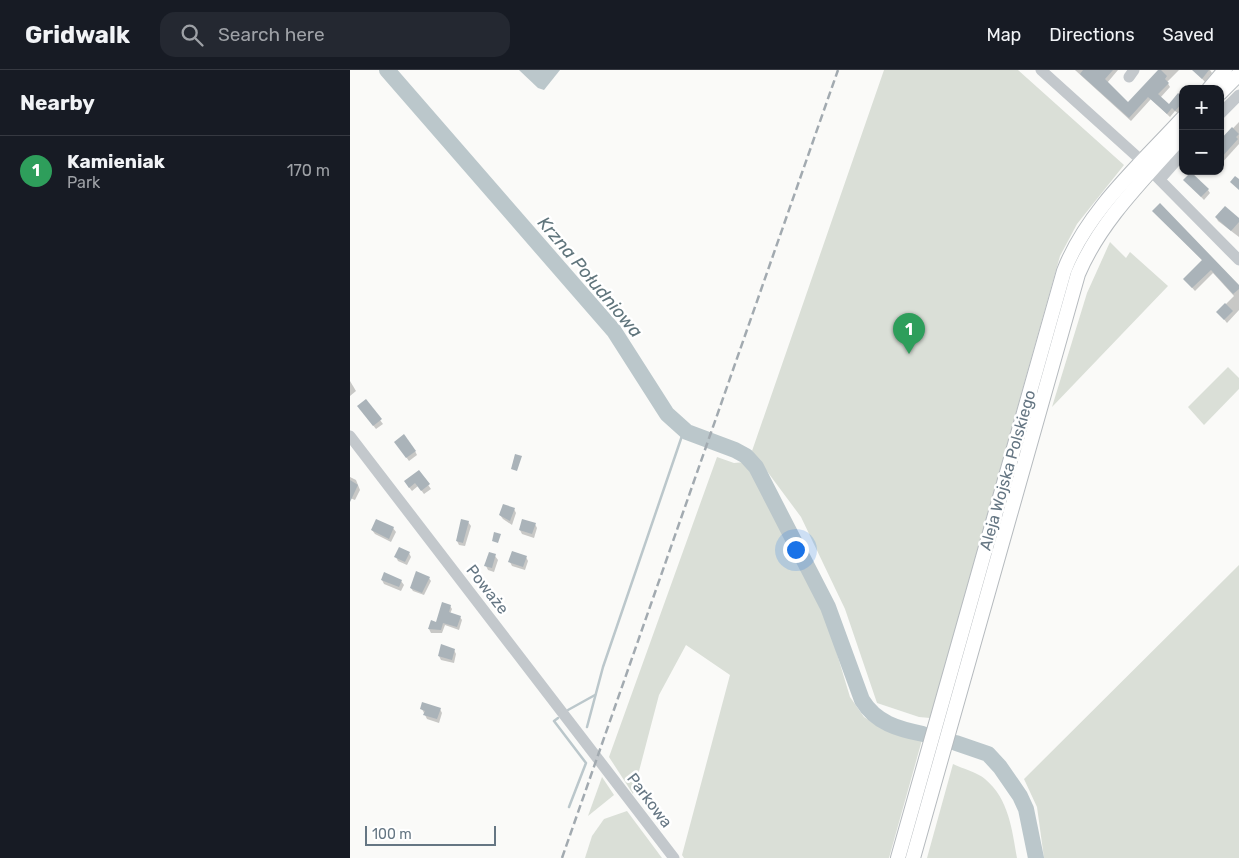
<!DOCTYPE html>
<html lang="en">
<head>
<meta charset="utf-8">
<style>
  :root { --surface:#171b24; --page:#242831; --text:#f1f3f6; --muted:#9ea1a6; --line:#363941; --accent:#8c9099 }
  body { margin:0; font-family:Rubik,sans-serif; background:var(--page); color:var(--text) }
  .controls { position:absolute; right:15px; top:15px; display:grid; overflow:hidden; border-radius:10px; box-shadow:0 1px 4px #0004 }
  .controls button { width:45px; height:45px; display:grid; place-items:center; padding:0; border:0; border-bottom:1px solid var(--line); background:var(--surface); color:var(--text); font:25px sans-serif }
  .scale { position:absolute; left:15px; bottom:12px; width:131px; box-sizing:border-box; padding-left:5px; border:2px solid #657683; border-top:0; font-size:14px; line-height:18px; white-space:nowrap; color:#657683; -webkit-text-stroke:4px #fff; paint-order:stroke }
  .you { position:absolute; left:445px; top:479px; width:18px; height:18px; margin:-12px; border:4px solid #fff; border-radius:50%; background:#1a73e8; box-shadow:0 0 0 8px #1a73e833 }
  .badge { display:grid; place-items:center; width:32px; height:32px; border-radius:50%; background:var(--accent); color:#fff; font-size:16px; font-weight:700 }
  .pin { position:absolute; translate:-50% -41px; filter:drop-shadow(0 1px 2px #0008) }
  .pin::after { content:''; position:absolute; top:26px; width:18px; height:15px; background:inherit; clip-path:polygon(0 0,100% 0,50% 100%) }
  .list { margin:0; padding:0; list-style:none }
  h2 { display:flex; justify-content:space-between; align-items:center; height:65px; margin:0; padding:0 20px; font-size:21px }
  h2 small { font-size:16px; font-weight:400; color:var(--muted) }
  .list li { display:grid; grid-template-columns:32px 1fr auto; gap:15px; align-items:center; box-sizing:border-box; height:70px; padding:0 20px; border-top:1px solid var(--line) }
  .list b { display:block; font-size:19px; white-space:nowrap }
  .list p { margin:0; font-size:16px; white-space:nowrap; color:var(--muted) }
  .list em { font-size:16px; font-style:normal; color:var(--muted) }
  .icon { flex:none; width:28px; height:28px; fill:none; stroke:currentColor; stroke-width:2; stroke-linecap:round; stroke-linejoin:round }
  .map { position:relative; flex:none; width:889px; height:788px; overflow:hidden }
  header { display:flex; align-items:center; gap:30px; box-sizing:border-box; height:70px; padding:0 25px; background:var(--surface); border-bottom:1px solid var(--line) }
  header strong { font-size:24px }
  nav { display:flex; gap:28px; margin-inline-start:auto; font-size:18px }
  .search { width:350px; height:45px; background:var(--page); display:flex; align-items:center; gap:12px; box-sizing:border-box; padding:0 18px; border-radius:15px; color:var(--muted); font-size:19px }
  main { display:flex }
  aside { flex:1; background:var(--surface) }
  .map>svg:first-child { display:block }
</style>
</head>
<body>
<header>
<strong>Gridwalk</strong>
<div class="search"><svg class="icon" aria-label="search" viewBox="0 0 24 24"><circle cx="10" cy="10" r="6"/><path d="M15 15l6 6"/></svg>Search here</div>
<nav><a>Map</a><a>Directions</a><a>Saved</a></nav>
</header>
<main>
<aside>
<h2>Nearby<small></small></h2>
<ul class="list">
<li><span class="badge" style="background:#2e9e5b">1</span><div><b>Kamieniak</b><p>Park</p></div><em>170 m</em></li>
</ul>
</aside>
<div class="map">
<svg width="889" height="788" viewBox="0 0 889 788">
  <rect width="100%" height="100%" fill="#fafaf8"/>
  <!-- green -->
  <g fill="#dadfd7">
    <polygon points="534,0 668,0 774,95 727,154 710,186 580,648 569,647 527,633 495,539 451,447 402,381"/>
    <polygon points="760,172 776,188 780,182 818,216 702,337 737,223"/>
    <polygon points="878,297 889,308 889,319 854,355 838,337"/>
    <polygon points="367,387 384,393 395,392 410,414 478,554 500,627 514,647 531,658 572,670 539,788 334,788 332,785 380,605 336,575 309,625 283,724 259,687"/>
    <polygon points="889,495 889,788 694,788 687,737 674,709"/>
    <path d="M603 694C613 699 627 702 635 709 659 729 662 760 667 788H577Z"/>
    <polygon points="252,707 264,725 238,746"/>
    <polygon points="277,741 312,788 235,788 242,766 254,749"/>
  </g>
  <!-- water -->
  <polygon fill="#bbc7cb" points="169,0 210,0 194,20 188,18"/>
  <!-- shadow -->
  <g fill="#0003">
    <polygon points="725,0 768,0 757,13 778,34 811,0 829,0 817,12 820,17 810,28 819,36 833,29 833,38 828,43 825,41 820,47 801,29 781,51"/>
    <polygon points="844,0 860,0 862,3 855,12"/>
    <polygon points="889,52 889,74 870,95 870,72"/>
    <polygon points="835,110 858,120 860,123 854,130"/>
    <polygon points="804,141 889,216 889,240 877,253 868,242 884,226 863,203 845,221 837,212 853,191"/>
    <polygon points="866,147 889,150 889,167 868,151"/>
    <polygon points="0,311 6,321 0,326"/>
    <polygon points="16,331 33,354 26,359 11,340"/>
    <polygon points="48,376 65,381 67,385 59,391"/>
    <polygon points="69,402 81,419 74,424 68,416 62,421 58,416"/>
    <polygon points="0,407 6,410 10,420 5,430 0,428"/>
    <polygon points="164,439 166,443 162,455 153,449 150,445"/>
    <polygon points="118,452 121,456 115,476 109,475 107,471"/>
    <polygon points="185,454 187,458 184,468 172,464 170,460"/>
    <polygon points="43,458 46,462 41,472 25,464 22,460"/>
    <polygon points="59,483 61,487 57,495 48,491 46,487"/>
    <polygon points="145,486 148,490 144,502 138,500 136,496"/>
    <polygon points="176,487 178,491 175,500 162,496 160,492"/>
    <polygon points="79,508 81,511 74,525 63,521 61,518"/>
    <polygon points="32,510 51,511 54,515 51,521 34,514"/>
    <polygon points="100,536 102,539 100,544 110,547 112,550 109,560 95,555 92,563 81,563 79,559 82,552 86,554"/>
    <polygon points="104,580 106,584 104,593 91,590 89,586"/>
    <polygon points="72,639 90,639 92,643 89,653 77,649"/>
  </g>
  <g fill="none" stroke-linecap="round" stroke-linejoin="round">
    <!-- stream -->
    <g stroke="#bbc7cb" stroke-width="2.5">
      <polyline points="218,640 245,625"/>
      <polyline points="208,648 204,651 236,693 219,737"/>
      <polyline points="237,657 253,597 334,360"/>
    </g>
    <!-- river -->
    <g stroke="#bbc7cb" stroke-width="16">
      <path d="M37 0 264 261 317 344 337 362 385 380 396 386 406 397 478 537 512 630C526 653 548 659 573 664"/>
      <polyline points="606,673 638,684 650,697 670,726 676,739 686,788"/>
    </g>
  </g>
  <!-- building -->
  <g fill="#aab3b9">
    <polygon points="733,0 763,0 755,9 778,32 808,0 811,0 817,6 815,9 819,13 808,24 819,34 828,23 833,27 833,32 825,41 822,38 817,44 798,27 779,48 730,4"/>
    <polygon points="842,0 859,0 852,9"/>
    <polygon points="882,57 889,64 886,67 888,69 870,89 870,70"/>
    <polygon points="841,102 859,119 851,127 833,110"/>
    <polygon points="885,106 889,109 889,120 880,112"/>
    <polygon points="810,133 889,215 889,219 883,224 861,200 842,218 833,209 852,190 802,141"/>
    <polygon points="875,136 889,148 889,152 881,161 865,147"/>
    <polygon points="875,233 883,241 874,250 866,242"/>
    <polygon points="16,329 32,349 23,356 7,336"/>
    <polygon points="54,364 66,381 56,388 44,372"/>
    <polygon points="165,384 172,386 167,401 161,399"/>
    <polygon points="69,400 80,414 71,421 65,413 59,418 54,411"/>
    <polygon points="0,410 8,415 0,432"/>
    <polygon points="153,434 165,438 160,451 149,445"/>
    <polygon points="26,449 44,457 39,469 21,460"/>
    <polygon points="111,449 119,451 113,473 106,471"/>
    <polygon points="172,449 186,453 182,464 169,460"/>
    <polygon points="144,462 151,464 148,473 142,471"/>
    <polygon points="49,477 60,482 55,492 44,487"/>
    <polygon points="162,481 177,486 173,497 158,492"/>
    <polygon points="139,482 146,484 142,498 134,496"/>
    <polygon points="66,501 80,507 72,523 60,518"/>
    <polygon points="34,502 52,510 49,517 31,510"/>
    <polygon points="92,532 101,535 99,542 111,546 107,557 93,553 91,560 78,559 81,550 86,552"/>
    <polygon points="91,574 105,579 102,590 88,586"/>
    <polygon points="72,632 91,638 87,649 73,645 75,641 70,639"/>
  </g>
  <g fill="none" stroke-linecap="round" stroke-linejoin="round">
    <defs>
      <g id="major">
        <polyline points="859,19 875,0"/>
        <polyline points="870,23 888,5"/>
        <path d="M548 788 714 201C737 141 790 95 833 48"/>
        <path d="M563 788 728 204C751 150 795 108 833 65"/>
      </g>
    </defs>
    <!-- major casing -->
    <use href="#major" stroke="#b5babe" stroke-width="16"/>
    <!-- minor -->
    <g stroke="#c3c8cc" stroke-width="11">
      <polyline points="691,0 793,92"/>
      <polyline points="779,7 784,0"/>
      <polyline points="870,44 889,25"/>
      <polyline points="801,101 889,190"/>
      <polyline points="810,109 833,83"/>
      <polyline points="0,366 324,788"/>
    </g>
    <!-- major -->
    <use href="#major" stroke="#fff" stroke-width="14"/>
    <!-- rail -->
    <polyline stroke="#a2aab0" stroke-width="2.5" stroke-dasharray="8 4" stroke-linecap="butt" points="212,788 488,0"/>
  </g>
  <g text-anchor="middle" stroke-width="5" stroke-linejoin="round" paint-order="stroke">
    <!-- street labels -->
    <g font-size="16" fill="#657683" stroke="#fff">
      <text transform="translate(657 400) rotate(-74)" y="6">Aleja Wojska Polskiego</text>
      <text transform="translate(138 519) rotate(52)" y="6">Poważe</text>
      <text transform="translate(300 730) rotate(53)" y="6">Parkowa</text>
    </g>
    <!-- water labels -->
    <g font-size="18" font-style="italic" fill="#60757c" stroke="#fff">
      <text transform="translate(240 207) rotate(50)" y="6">Krzna Południowa</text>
    </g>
  </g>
</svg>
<div class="controls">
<button>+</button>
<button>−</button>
</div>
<div class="scale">100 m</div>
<div class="you"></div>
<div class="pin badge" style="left:559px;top:284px;background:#2e9e5b">1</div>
</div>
</main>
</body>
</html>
